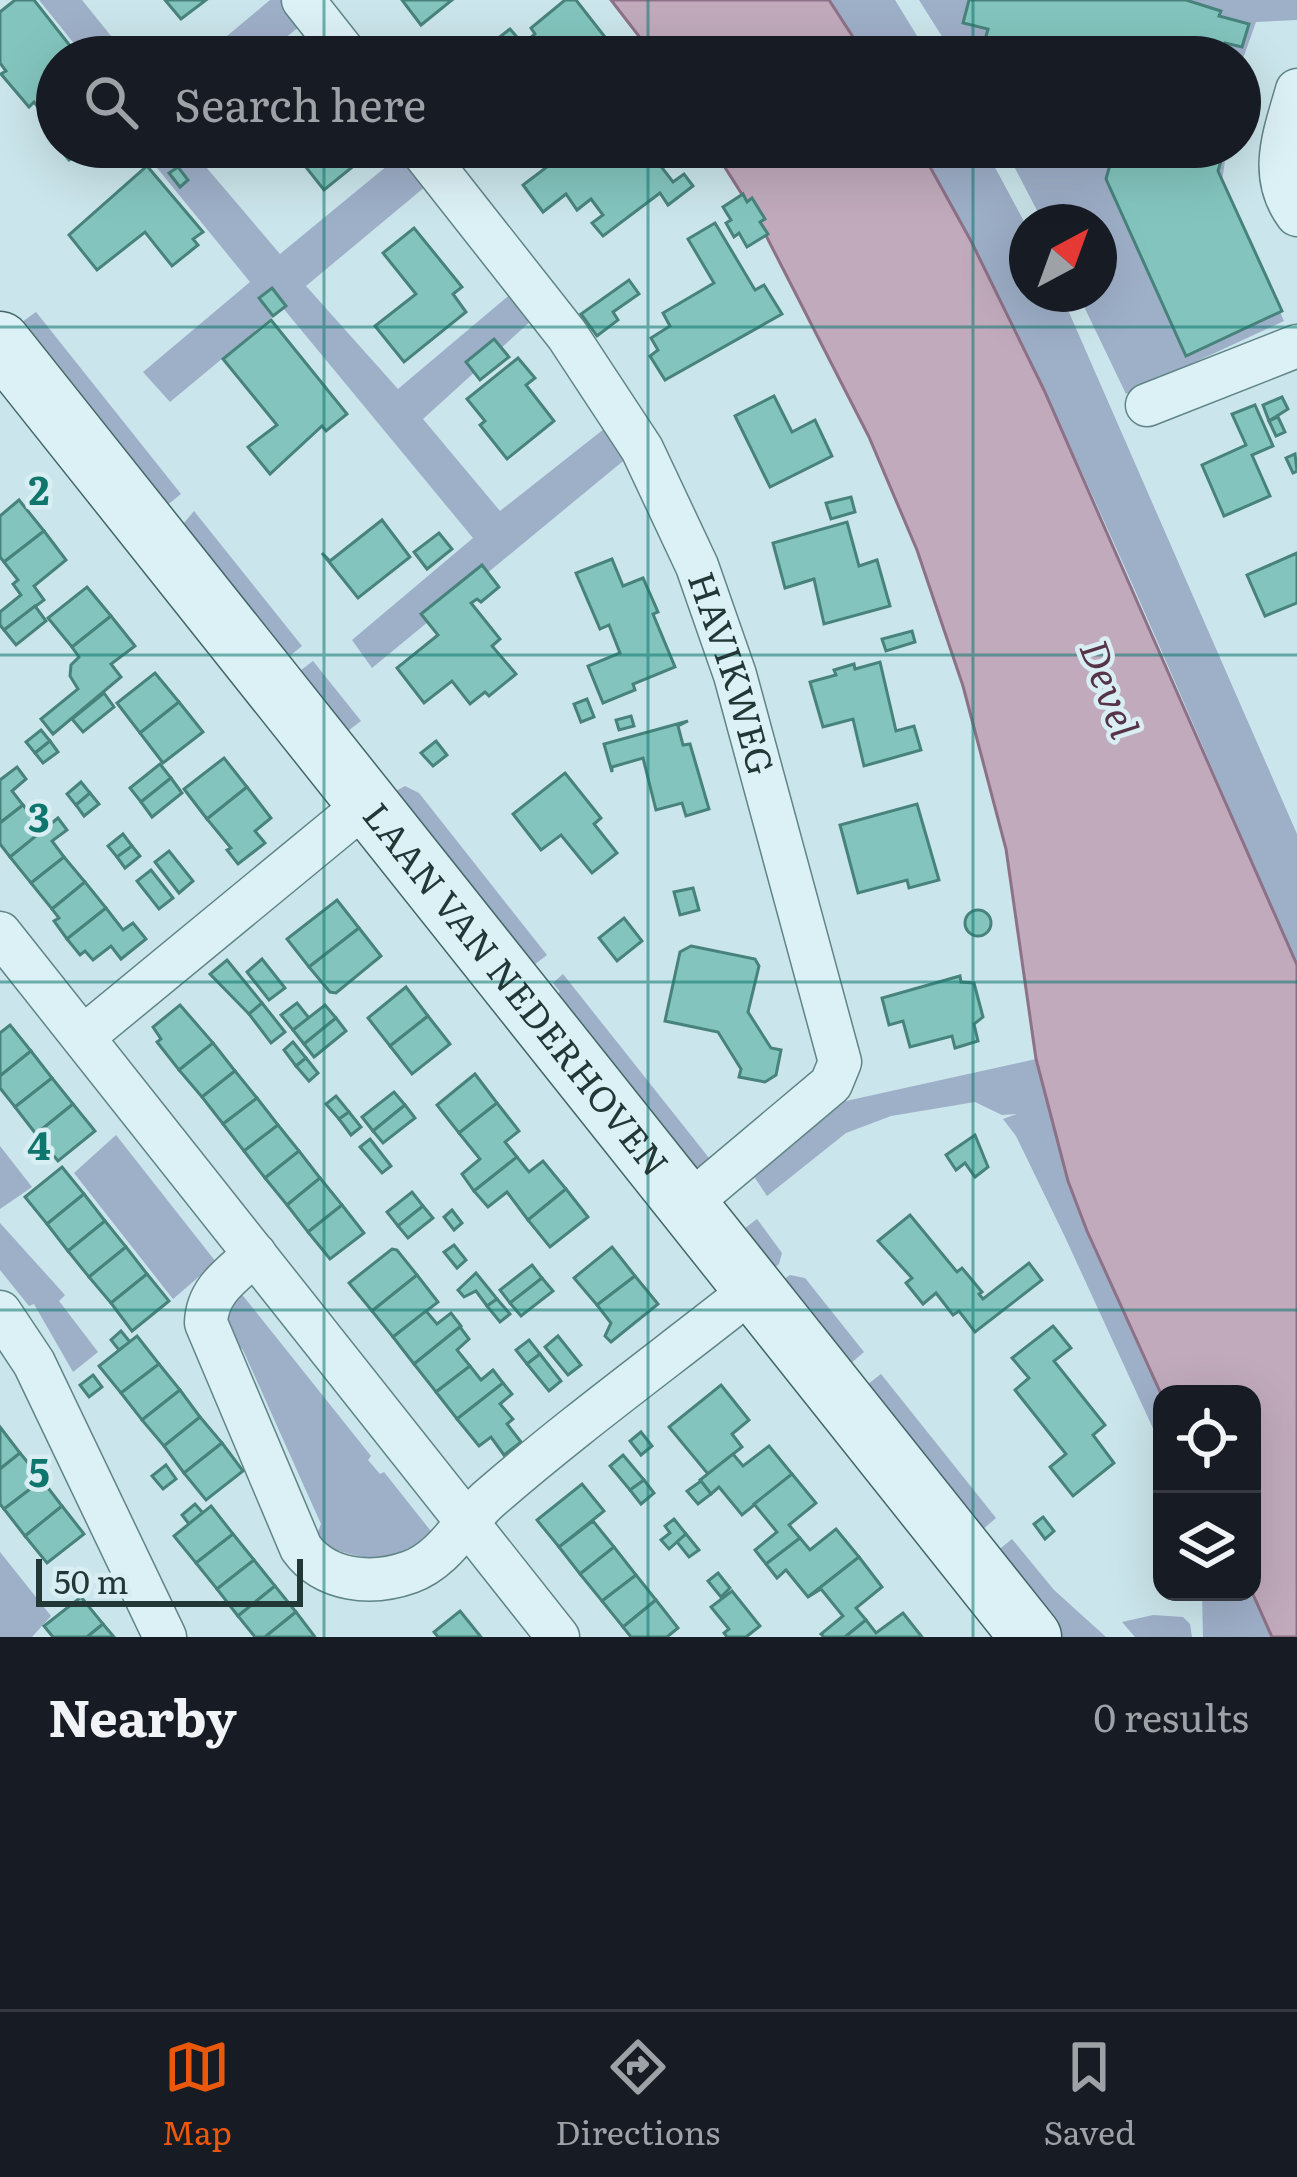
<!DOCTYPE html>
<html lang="en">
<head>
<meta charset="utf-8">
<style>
  :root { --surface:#171b24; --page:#20242c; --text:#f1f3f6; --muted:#9ea1a6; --line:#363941; --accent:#ea580c }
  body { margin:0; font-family:Literata,serif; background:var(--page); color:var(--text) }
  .controls { position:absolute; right:36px; bottom:36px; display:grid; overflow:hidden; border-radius:24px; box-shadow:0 12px 48px #0002 }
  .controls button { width:108px; height:108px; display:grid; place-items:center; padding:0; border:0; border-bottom:3px solid var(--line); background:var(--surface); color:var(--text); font:60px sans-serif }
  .compass { position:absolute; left:1009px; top:204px; width:108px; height:108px; border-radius:50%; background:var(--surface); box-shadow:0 12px 48px #0002; rotate:41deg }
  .scale { position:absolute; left:36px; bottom:30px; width:267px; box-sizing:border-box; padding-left:12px; border:6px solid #223837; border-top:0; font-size:33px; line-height:42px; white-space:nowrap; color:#223837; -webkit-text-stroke:9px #d8eef3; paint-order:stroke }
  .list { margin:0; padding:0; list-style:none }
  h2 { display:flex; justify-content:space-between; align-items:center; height:156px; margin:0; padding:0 48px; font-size:51px }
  h2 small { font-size:39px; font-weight:400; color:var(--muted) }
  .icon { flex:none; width:66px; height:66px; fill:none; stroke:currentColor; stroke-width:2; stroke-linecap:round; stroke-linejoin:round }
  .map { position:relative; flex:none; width:1297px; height:1637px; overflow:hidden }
  .search { position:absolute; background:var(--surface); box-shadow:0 12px 48px #0002; left:36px; right:36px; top:36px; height:132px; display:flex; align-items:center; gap:30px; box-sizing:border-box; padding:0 42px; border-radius:66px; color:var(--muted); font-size:45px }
  .sheet { height:372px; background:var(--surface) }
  nav { display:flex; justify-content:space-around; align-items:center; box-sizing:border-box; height:168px; border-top:3px solid var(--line); background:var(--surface); font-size:33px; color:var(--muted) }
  nav a { display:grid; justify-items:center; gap:6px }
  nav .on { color:var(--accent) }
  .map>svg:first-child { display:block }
</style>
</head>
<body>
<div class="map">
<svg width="1297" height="1637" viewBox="0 0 1297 1637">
  <rect width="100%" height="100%" fill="#cae5eb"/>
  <!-- green -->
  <g fill="#9eafc8">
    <polygon points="39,0 82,0 128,57 85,57"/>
    <polygon points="270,0 297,0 311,17 262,57 202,57"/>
    <polygon points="829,0 895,0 930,57 866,57"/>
    <polygon points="919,0 1297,0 1297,20 1256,22 1240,67 1240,57 955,57"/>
    <polygon points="145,147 189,147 280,254 410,147 438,176 306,286 398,389 514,291 533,319 423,419 500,511 609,425 628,457 372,668 352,640 473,538 283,308 170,402 143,372 250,282 149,158"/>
    <path d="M919 147H984L1027 227V294H1061L1297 834V965C1177 690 1065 410 919 147Z"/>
    <polygon points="1004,147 1227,147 1222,181 1284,321 1126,394 1078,294 1099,294 1099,222 1043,222"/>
    <polygon points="36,312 181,494 161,510 15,327"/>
    <polygon points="194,511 302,646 281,663 179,529"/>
    <polygon points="313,661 361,721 340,737 292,677"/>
    <polygon points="405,786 419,793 547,955 526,971 387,796"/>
    <polygon points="563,974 713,1163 698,1169 687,1168 549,1001 560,992 553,983"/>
    <polygon points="1036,1059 1068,1181 1087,1231 1162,1396 1162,1448 1065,1237 1016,1136 1003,1119 1017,1114 1002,1115 975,1102 891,1116 846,1133 767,1196 755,1178 758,1170 846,1101"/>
    <polygon points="116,1135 216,1262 173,1299 74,1173"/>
    <polygon points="0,1146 32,1187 0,1209"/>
    <polygon points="757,1219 782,1253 779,1264 767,1274 736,1235"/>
    <polygon points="0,1223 65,1295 59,1301 98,1352 73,1372 34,1304 29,1306 0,1270"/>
    <polygon points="790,1275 805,1278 864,1352 843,1370 776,1285"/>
    <path d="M240 1292 371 1456 368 1460 380 1474 384 1472 434 1535C392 1569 368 1560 320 1545L316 1537 321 1524 243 1350 224 1331 229 1302Z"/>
    <polygon points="881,1374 996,1518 975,1536 859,1391"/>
    <polygon points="1012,1539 1054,1590 1106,1637 1055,1637 991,1556"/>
    <polygon points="0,1552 51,1616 32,1637 0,1637"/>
    <polygon points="1202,1592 1252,1592 1272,1637 1203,1637"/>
    <polygon points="1153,1615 1183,1617 1190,1624 1192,1637 1135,1637 1122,1622"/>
  </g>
  <!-- water -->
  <g fill="#c0aabc" stroke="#8d7187" stroke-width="3">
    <polygon points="611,0 829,0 866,57 655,57"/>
    <polygon points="712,147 919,147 971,241 1044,390 1297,965 1297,1637 1272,1637 1252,1592 1252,1394 1162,1396 1087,1231 1068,1181 1036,1059 1006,849 963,686 917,550 869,437 757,218"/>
  </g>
  <!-- building -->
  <g fill="#83c5be" stroke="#48837b" stroke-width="3">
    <polygon points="15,0 34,0 71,47 57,57 57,132 34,102 29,107 1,74 6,71 0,63 0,12"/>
    <polygon points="165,0 206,0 181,19"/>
    <polygon points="402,0 452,0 421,25"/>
    <polygon points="565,0 576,0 612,46 598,57 485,57 478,48 488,39 492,43 510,29 523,44 535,34 531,28"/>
    <polygon points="969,0 1186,0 1221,11 1219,16 1249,24 1242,47 1225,43 1221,57 991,57 981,54 988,29 963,23"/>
    <polygon points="58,147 86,147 69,160"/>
    <polygon points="243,147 274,147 255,162"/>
    <polygon points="290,147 351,147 361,160 324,190"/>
    <polygon points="573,147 582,158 596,147 646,147 673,182 684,174 693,186 668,205 660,193 603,236 592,223 603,215 591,199 577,210 566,194 543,212 523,185"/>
    <polygon points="1115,147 1225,147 1218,171 1282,311 1186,356 1106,179"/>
    <polygon points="147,166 203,232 193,239 198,245 172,266 145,232 97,270 69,235"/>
    <polygon points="178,167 188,180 180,187 169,173"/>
    <polygon points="743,194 747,202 752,198 765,219 760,222 768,234 747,247 739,233 734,237 726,223 731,220 723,207"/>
    <polygon points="715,223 755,290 764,285 782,314 665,380 650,356 658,350 651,338 670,326 663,313 714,283 688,239"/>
    <polygon points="414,228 462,287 453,294 466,312 404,362 375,326 416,294 383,253"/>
    <polygon points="629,280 639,294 613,312 618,320 597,336 581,314"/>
    <polygon points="272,288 286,306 273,316 259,298"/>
    <polygon points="271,320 347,414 326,431 322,426 270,474 248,447 277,425 223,359"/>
    <polygon points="494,339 509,357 480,380 466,362"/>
    <polygon points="518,358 535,378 526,385 554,421 507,459 480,425 485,421 467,399"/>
    <polygon points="774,396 792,432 815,420 832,456 770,487 735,416"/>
    <polygon points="1282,397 1288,409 1269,421 1263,405"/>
    <polygon points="1255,405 1273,446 1252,455 1270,496 1224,516 1202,465 1246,445 1232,414"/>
    <polygon points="1278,417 1285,432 1276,436 1269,421"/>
    <polygon points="1295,454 1297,471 1293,473 1286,458"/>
    <polygon points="851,497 855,512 831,519 826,503"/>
    <polygon points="19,500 44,531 4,562 0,557 0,516"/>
    <polygon points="382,520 410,557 358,598 322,553 330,561"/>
    <polygon points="847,522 859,566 877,560 890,606 824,624 814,579 785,588 773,543"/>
    <polygon points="44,531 66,560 34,586 44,600 4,630 0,625 0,612 21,595 13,584 18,580 4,562"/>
    <polygon points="439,533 452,549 427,569 414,552"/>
    <polygon points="1297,553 1297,603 1265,616 1247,575"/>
    <polygon points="612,559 623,586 643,578 658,612 653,614 675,667 633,684 635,690 603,703 588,666 620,653 609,625 600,629 576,573"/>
    <polygon points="482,565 499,587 481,602 477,599 471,603 500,639 492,646 516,674 489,696 485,692 470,704 452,681 424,703 397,668 438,635 421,614"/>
    <polygon points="87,587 111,616 72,647 48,618"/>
    <polygon points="35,606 46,621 16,645 4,630"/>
    <polygon points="111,616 135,646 111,664 121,677 53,734 41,719 78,689 70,676 71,665 79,657 72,647"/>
    <polygon points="912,631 915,642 886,651 882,639"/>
    <polygon points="880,662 896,731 914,726 921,750 864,766 853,719 823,727 810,682 836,675 834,670 854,664 855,669"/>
    <polygon points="155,673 179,702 140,733 117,703"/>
    <polygon points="104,693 114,707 83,732 72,719"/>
    <polygon points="587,699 594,717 581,722 574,704"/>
    <polygon points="179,702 203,732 163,763 140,733"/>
    <polygon points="631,716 634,726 619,730 616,720"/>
    <polygon points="688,721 678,726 683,745 690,744 709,809 686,816 682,803 656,810 643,758 612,767 612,772 604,744"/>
    <polygon points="41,730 50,741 35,753 26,742"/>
    <polygon points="50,741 58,752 43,763 35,753"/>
    <polygon points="436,741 447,755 433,766 421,753"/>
    <polygon points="224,758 247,787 207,819 184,789"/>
    <polygon points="160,764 171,778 141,802 130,788"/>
    <polygon points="17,767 26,779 12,791 23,805 0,823 0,780"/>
    <polygon points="565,773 601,818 594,824 617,853 592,873 561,835 541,850 513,814"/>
    <polygon points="171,778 182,793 152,817 141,802"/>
    <polygon points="81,782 90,793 76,805 67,794"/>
    <polygon points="247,787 271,818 255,831 265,843 238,864 227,850 231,848 207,819"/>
    <polygon points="90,793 99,804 84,816 76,805"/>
    <polygon points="917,804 939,880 909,888 907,880 858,893 840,825"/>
    <polygon points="23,805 44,831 10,857 0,844 0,823"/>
    <polygon points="58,818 67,830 52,841 64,857 31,883 10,857"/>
    <polygon points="123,834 132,846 117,857 108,846"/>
    <polygon points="132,846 140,856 125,868 117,857"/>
    <polygon points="169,851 193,881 179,893 155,862"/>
    <polygon points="64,857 85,882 52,909 31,883"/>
    <polygon points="151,870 173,898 159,909 137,881"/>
    <polygon points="85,882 106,908 67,939 54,921 59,918 52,909"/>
    <polygon points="693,888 699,910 680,915 674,892"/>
    <polygon points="337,900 359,928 309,967 287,939"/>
    <polygon points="106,908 123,930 133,923 146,939 121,959 111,946 93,960 85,951 80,955 67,939"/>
    <circle cx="978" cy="923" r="13"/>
    <polygon points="624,918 642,941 617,961 599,938"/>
    <polygon points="359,928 381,956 336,993 330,992 309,967"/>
    <polygon points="691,946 755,959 759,966 748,1012 771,1048 781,1050 776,1075 765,1082 739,1077 741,1069 718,1032 665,1021 680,952"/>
    <polygon points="262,959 285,988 269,1000 247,972"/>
    <polygon points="227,960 262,1003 249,1014 210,974"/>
    <polygon points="960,976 961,982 974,983 983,1017 974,1024 978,1041 955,1048 952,1036 910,1047 903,1021 889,1025 882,998"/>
    <polygon points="406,987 428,1016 390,1046 368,1018"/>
    <polygon points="262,1003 285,1032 271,1043 249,1014"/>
    <polygon points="297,1003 309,1018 293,1030 281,1015"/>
    <polygon points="180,1005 213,1043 179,1070 157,1042 161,1039 153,1027"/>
    <polygon points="325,1005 336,1018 304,1044 293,1030"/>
    <polygon points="428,1016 450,1044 412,1074 390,1046"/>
    <polygon points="336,1018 346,1031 314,1057 304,1044"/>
    <polygon points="10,1025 31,1051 0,1076 0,1033"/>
    <polygon points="293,1042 306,1058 296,1066 284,1050"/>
    <polygon points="213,1043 235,1071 202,1097 179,1070"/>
    <polygon points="31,1051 52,1078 15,1107 0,1088 0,1076"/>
    <polygon points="306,1058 318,1073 309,1081 296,1066"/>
    <polygon points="235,1071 257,1098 223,1124 202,1097"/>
    <polygon points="475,1074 497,1103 459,1133 437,1105"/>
    <polygon points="52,1078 73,1104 36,1134 15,1107"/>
    <polygon points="394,1092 405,1105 373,1131 362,1117"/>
    <polygon points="336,1096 349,1112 339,1119 326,1104"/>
    <polygon points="257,1098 278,1125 244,1151 223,1124"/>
    <polygon points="497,1103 519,1131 505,1142 517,1157 474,1191 462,1174 480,1159 459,1133"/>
    <polygon points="73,1104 95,1131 58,1161 36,1134"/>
    <polygon points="405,1105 415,1118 383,1143 373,1131"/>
    <polygon points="349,1112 361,1127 351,1135 339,1119"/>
    <polygon points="278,1125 299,1151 265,1178 244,1151"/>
    <polygon points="975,1135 988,1167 975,1177 965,1163 956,1170 946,1155"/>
    <polygon points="370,1139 391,1166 382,1173 360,1147"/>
    <polygon points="299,1151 320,1178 287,1205 265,1178"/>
    <polygon points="517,1157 529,1172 543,1161 566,1189 528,1220 507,1192 488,1207 474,1191"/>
    <polygon points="62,1167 84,1194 47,1224 25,1197"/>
    <polygon points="320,1178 342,1205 308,1232 287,1205"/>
    <polygon points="566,1189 588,1217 550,1247 528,1220"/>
    <polygon points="412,1192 423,1206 398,1226 387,1212"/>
    <polygon points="84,1194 105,1221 68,1251 47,1224"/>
    <polygon points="342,1205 364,1233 330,1259 308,1232"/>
    <polygon points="423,1206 433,1218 408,1238 398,1226"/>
    <polygon points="452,1210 462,1223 454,1230 444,1217"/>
    <polygon points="910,1215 957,1272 962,1268 982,1292 979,1294 983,1299 1029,1263 1042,1280 975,1332 959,1311 953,1315 936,1293 923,1304 906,1283 912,1278 878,1241"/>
    <polygon points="105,1221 126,1247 89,1277 68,1251"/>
    <polygon points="454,1245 466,1260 457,1268 444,1252"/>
    <polygon points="126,1247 147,1274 111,1303 89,1277"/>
    <polygon points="612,1247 635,1276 597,1305 574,1278"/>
    <polygon points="392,1249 397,1250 417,1275 372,1311 349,1283"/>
    <polygon points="532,1265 542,1278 510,1303 500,1290"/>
    <polygon points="476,1273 497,1299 487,1306 476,1291 464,1297 458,1290"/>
    <polygon points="147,1274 169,1301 132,1331 111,1303"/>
    <polygon points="417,1275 438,1302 393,1337 372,1311"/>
    <polygon points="635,1276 658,1304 611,1342 605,1336 611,1323 597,1305"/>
    <polygon points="542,1278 553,1291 521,1316 510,1303"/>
    <polygon points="497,1299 510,1314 500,1322 487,1306"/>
    <polygon points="426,1311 437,1324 451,1313 461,1326 414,1364 393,1337"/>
    <polygon points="1053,1326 1071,1348 1054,1361 1105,1425 1093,1435 1114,1463 1073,1496 1050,1467 1066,1454 1015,1390 1029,1378 1012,1358"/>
    <polygon points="460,1327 469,1339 457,1350 470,1366 436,1392 414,1364"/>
    <polygon points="121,1331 130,1342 119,1350 111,1340"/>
    <polygon points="137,1336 159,1364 121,1393 99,1366"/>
    <polygon points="558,1336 581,1365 568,1375 545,1347"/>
    <polygon points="529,1340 540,1354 527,1364 516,1350"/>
    <polygon points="540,1354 561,1381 549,1391 527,1364"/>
    <polygon points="159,1364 180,1390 142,1420 121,1393"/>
    <polygon points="470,1366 481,1380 493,1370 503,1383 457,1419 436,1392"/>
    <polygon points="93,1375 102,1387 89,1397 80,1385"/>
    <polygon points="503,1383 512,1394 500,1404 513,1419 507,1424 521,1442 504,1455 491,1437 479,1446 457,1419"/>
    <polygon points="721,1385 749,1420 732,1434 742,1447 708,1474 669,1427"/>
    <polygon points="180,1390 200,1417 164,1446 142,1420"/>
    <polygon points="200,1417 222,1443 184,1473 164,1446"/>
    <polygon points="0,1427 20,1453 0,1469"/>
    <polygon points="641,1432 652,1446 641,1455 630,1441"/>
    <polygon points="222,1443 243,1471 206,1500 184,1473"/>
    <polygon points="769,1446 792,1474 742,1515 719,1487 711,1494 700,1480 733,1454 743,1466"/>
    <polygon points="20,1453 42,1480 4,1509 0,1504 0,1469"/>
    <polygon points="623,1455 644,1480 630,1490 610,1466"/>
    <polygon points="166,1465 176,1479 163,1489 152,1476"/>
    <polygon points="792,1474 816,1503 789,1525 800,1538 766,1564 755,1550 777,1532 754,1504"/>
    <polygon points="42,1480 62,1506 25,1536 4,1509"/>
    <polygon points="644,1480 654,1493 641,1504 630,1490"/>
    <polygon points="701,1481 711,1494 698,1504 687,1491"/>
    <polygon points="582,1484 604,1511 559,1547 537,1520"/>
    <polygon points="195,1504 203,1513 189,1524 182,1515"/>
    <polygon points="62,1506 84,1534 47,1563 25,1536"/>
    <polygon points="211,1506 233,1534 196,1563 174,1536"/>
    <polygon points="1043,1517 1054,1531 1045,1539 1034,1524"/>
    <polygon points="674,1519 686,1534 669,1549 661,1540 670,1533 665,1526"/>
    <polygon points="593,1521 614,1547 580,1574 559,1547"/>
    <polygon points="836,1529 859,1557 808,1597 786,1570 777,1578 766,1564 800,1538 810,1550"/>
    <polygon points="233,1534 254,1560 217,1589 196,1563"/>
    <polygon points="686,1534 699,1550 689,1557 677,1542"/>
    <polygon points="614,1547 636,1575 602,1601 580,1574"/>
    <polygon points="859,1557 882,1587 856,1608 866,1620 845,1637 824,1637 821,1634 843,1616 821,1589 808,1597"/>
    <polygon points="254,1560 275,1586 238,1616 217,1589"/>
    <polygon points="718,1573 730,1588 721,1597 708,1581"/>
    <polygon points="636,1575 656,1600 623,1627 602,1601"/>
    <polygon points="275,1586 296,1612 265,1637 255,1637 238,1616"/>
    <polygon points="732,1591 760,1626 746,1637 727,1637 724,1633 729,1629 711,1607"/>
    <polygon points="81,1597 103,1624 87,1637 53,1637 44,1626"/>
    <polygon points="656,1600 678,1628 667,1637 631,1637 623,1627"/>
    <polygon points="460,1611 481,1637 438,1637 434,1632"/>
    <polygon points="296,1612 315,1637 265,1637"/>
    <polygon points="903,1613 922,1637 845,1637 866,1620 876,1633"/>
    <polygon points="103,1624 114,1637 87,1637"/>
  </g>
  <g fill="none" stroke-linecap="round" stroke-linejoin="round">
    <defs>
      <g id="street">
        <polyline points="303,0 348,57"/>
        <path d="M1297 90C1285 133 1267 175 1297 215"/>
        <path id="s1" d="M419 147 567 335 642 449 697 566 735 675 840 1062 831 1084 686 1206"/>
        <polyline points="1147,405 1297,346"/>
        <polyline points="0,933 558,1637"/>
        <polyline points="83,1037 366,804"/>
        <path d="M255 1254C232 1275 207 1290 206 1323L301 1548C325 1581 371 1586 410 1572 446 1559 463 1521 490 1498 574 1425 665 1359 752 1290"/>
        <polyline points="0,1312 34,1363 165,1637"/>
      </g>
      <g id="secondary">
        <path id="s2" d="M0 342 1031 1637"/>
      </g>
    </defs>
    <!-- street casing -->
    <use href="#street" stroke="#608586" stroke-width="45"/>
    <!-- secondary casing -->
    <use href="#secondary" stroke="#436867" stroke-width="63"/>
    <!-- street -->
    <use href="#street" stroke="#dcf1f6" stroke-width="42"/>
    <!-- secondary -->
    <use href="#secondary" stroke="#dcf1f6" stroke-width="60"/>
  </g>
  <!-- grid -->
  <path fill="none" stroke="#0f766e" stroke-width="3" stroke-opacity="0.55" d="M324 0V57M648 0V57M973 0V57M324 147V1637M648 147V1637M973 147V1637M0 327H1297M0 655H1297M0 982H1297M0 1310H1297"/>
  <g text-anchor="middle" stroke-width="9" stroke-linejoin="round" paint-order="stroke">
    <!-- street labels -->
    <g font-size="36" fill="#223837" stroke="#d8eef3">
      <text dy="13" stroke="none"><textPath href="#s1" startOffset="618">HAVIKWEG</textPath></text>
      <text dy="13" stroke="none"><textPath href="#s2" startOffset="828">LAAN VAN NEDERHOVEN</textPath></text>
    </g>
    <!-- water labels -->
    <g font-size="39" font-style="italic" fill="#563347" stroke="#d8eef3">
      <text transform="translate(1109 689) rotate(70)" y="14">Devel</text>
    </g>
  </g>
  <g font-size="39" text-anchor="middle" font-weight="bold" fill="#0f766e" stroke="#d8eef3" stroke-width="9" stroke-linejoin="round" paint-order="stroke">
    <text x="39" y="505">2</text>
    <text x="39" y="832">3</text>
    <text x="39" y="1160">4</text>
    <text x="39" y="1487">5</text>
  </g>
</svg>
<div class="controls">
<button><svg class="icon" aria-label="locate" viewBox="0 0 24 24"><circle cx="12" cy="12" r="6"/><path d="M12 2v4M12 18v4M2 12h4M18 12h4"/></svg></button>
<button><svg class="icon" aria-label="layers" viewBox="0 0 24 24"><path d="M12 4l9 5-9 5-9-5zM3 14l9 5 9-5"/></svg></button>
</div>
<svg class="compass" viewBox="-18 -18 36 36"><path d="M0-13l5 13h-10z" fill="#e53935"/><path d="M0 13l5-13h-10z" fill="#9ea1a6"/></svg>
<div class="scale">50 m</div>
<div class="search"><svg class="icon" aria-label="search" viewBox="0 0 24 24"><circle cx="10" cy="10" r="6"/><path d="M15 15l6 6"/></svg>Search here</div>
</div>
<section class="sheet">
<h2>Nearby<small>0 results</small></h2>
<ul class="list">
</ul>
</section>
<nav>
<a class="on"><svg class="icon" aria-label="map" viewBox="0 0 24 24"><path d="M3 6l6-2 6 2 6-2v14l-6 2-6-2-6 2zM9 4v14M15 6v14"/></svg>Map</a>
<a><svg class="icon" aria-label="directions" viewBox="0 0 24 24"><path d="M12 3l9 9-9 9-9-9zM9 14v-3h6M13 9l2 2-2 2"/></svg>Directions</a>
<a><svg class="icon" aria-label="saved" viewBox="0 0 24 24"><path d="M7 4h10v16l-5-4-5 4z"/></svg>Saved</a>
</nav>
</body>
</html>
